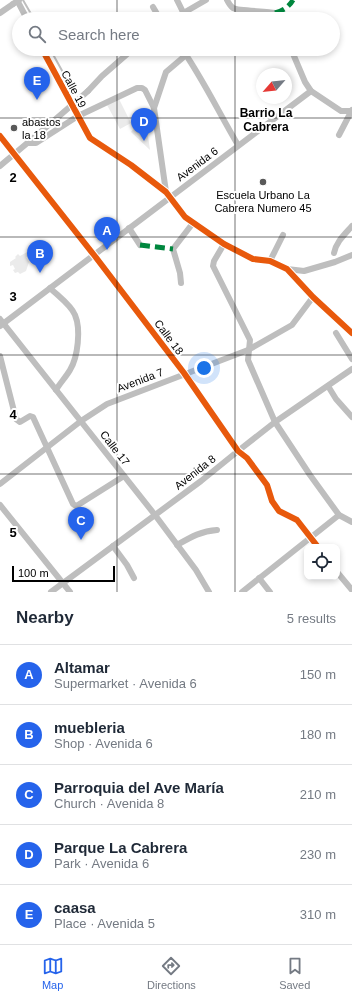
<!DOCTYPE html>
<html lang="en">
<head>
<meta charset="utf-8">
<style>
  :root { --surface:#fff; --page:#f2f2f3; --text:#1f2937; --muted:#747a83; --line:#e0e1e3; --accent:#2563eb }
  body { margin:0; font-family:Arial,sans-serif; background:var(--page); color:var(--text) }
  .controls { position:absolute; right:12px; bottom:12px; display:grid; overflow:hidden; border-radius:8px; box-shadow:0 2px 6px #0003 }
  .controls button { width:36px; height:36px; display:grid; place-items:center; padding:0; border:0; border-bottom:1px solid var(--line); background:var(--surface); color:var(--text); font:20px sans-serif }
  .compass { position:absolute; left:256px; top:68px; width:36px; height:36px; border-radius:50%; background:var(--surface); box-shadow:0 2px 6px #0003; rotate:242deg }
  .scale { position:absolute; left:12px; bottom:10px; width:103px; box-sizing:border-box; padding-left:4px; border:2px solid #000; border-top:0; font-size:11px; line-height:14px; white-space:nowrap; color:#000; -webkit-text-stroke:3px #fff; paint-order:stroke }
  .you { position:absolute; left:204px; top:368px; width:14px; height:14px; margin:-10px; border:3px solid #fff; border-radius:50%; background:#1a73e8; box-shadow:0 0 0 6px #1a73e833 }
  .badge { display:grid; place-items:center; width:26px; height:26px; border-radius:50%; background:var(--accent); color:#fff; font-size:13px; font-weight:700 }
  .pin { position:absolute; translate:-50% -33px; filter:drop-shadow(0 1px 2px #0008) }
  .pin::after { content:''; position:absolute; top:21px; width:14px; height:12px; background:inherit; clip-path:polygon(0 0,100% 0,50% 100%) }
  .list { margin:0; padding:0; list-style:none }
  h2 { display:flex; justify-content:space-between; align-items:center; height:52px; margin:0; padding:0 16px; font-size:17px }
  h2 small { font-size:13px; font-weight:400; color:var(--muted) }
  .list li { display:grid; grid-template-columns:26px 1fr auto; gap:12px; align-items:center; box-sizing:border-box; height:60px; padding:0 16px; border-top:1px solid var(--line) }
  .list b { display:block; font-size:15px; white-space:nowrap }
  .list p { margin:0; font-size:13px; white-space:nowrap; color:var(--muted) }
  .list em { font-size:13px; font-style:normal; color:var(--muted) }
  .icon { flex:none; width:22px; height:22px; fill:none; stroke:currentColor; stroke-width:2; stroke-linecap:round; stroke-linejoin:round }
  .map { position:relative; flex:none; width:352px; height:592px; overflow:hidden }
  .search { position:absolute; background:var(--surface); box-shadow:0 2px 6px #0003; left:12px; right:12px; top:12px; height:44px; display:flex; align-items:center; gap:10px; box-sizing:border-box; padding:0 14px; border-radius:22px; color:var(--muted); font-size:15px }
  .sheet { height:352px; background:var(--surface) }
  nav { display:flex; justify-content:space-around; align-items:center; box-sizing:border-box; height:56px; border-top:1px solid var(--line); background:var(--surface); font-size:11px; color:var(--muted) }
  nav a { display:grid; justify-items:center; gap:2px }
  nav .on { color:var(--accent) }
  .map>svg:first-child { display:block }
</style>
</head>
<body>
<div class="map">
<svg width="352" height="592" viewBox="0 0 352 592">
  <rect width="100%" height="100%" fill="#fff"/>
  <!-- green -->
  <g fill="#ebebeb">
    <polygon points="119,99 131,123 120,129 107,105"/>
    <polygon points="145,115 150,150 131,132"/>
    <polygon points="31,250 32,252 35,251 36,257 33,259 30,255 26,257 29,262 26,271 20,274 18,272 15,273 13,270 15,269 13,265 10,266 10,262 16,258 15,257 18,254 20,256"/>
  </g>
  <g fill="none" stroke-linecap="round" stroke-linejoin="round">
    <!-- stream -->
    <g stroke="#bebebe" stroke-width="2">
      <polyline points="23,0 34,19"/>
      <polyline points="50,49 75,94"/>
    </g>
    <!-- street -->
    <g stroke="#bebebe" stroke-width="6">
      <polyline points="17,0 27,19"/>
      <polyline points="177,0 183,12"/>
      <path d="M227 0C228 2 230 6 233 8 237 11 267 11 275 13L279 19"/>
      <polyline points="153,7 160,19"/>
      <polyline points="0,13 13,4"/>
      <polyline points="173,19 206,0"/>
      <polyline points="42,49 90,138 131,165 166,192 185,217 224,244 253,259 270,261 287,269 313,297 352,333"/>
      <path d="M182 49C203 79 219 113 238 145"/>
      <polyline points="291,49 305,82 311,91 341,111 352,111"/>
      <polyline points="88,91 102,76 133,49"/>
      <polyline points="154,108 166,72 186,55"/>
      <polyline points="339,135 352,110"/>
      <polyline points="0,136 94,255 184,373 238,451 247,458 267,485 272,501 279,511 297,520 318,547"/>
      <polyline points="28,143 36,143 78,116 137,88 142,88 145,90 154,108 166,192"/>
      <polyline points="0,166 50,124"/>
      <polyline points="129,228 140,245"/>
      <polyline points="224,244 214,261 213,266 250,340 248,360 275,422 310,475 339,515 352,522"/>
      <path d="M334 253C336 242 345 234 352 226"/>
      <polyline points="270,261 283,235"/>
      <polyline points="287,269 304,271 335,262 352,255"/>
      <polyline points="181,283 180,273 173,249 193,223"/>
      <path d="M50 288C58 296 71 305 75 315 81 329 78 357 70 370 66 377 60 383 56 390"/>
      <polyline points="0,319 155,515 196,570 209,592"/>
      <polyline points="0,326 311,91"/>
      <polyline points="336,333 352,359"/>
      <polyline points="0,356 16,419 20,422 30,416 33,417 73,504 76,506 78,505 124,476"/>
      <polyline points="328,386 336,399 352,417"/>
      <polyline points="0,484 81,421 107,404 248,350 292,325 313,297"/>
      <polyline points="0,505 70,592"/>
      <path d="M177 545C191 537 201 531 217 530"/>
      <polyline points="113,546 127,565 134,578"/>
      <polyline points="337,572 352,590"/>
      <polyline points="259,578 270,592"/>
      <polyline points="51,592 201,481 238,451 275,422 352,369"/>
      <polyline points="242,592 339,515"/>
    </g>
    <!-- street-bridge -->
    <g stroke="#bebebe" stroke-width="6">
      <polyline points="13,4 19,0"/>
      <polyline points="50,124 88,91"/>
    </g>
    <!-- quiet -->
    <g stroke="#00873e" stroke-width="5" stroke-dasharray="10 5" stroke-linecap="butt">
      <path d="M275 13C282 11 289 7 293 0"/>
      <polyline points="140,245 173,249"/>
    </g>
    <defs>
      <g id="cycleway">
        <polyline points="42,49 90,138 131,165 166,192 185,217 224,244 253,259 270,261 287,269 313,297 352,333"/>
        <polyline points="0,136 94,255 184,373 238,451 247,458 267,485 272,501 279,511 297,520 318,547"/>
      </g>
    </defs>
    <!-- cycleway casing -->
    <use href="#cycleway" stroke="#fff" stroke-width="8"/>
    <!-- cycleway -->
    <use href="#cycleway" stroke="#e8590c" stroke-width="6"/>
  </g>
  <!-- grid -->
  <path fill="none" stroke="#000" stroke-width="1" stroke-opacity="0.55" d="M117 0V19M235 0V19M117 49V592M235 49V592M0 118H352M0 237H352M0 355H352M0 474H352"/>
  <!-- markers -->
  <g fill="#595959" stroke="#fff" stroke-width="1.5">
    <circle cx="14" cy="128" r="4"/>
    <circle cx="263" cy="182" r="4"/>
  </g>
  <g text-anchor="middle" stroke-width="4" stroke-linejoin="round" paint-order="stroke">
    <!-- street labels -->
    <g font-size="11" fill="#000" stroke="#fff">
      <text transform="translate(74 89) rotate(62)" y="4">Calle 19</text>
      <text transform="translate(197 164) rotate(-37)" y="4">Avenida 6</text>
      <text transform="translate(169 337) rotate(53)" y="4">Calle 18</text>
      <text transform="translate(140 380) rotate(-21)" y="4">Avenida 7</text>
      <text transform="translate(115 448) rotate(52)" y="4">Calle 17</text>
      <text transform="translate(195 472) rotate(-38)" y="4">Avenida 8</text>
    </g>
    <!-- poi labels -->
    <g font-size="11" fill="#000" stroke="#fff" text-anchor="start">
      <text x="22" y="126">abastos<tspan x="22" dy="13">la 18</tspan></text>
      <text x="263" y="199" text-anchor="middle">Escuela Urbano La<tspan x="263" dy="13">Cabrera Numero 45</tspan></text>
    </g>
    <!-- neighbourhood labels -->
    <g font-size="12" font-weight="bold" fill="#000" stroke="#fff">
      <text x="266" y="117">Barrio La<tspan x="266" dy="14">Cabrera</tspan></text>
    </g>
  </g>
  <g font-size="13" text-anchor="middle" font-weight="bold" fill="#000" stroke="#fff" stroke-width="4" stroke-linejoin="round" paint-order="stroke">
    <text x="13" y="182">2</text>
    <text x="13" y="301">3</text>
    <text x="13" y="419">4</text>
    <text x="13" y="537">5</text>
  </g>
</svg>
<div class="controls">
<button><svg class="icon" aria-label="locate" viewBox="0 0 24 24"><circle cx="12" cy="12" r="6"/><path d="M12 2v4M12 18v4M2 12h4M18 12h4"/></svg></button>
</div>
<svg class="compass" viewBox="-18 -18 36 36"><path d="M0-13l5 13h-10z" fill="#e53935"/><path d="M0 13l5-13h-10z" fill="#747a83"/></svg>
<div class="scale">100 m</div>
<div class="you"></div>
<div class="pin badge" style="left:107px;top:250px">A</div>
<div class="pin badge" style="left:40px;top:273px">B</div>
<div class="pin badge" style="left:81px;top:540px">C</div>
<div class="pin badge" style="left:144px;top:141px">D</div>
<div class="pin badge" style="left:37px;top:100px">E</div>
<div class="search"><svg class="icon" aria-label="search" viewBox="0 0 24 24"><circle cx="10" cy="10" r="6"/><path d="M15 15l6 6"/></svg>Search here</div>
</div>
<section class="sheet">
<h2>Nearby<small>5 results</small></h2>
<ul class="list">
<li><span class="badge">A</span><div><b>Altamar</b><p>Supermarket · Avenida 6</p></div><em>150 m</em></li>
<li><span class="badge">B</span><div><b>muebleria</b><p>Shop · Avenida 6</p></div><em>180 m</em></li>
<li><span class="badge">C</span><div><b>Parroquia del Ave María</b><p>Church · Avenida 8</p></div><em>210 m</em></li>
<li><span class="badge">D</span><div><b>Parque La Cabrera</b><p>Park · Avenida 6</p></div><em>230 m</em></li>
<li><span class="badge">E</span><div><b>caasa</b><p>Place · Avenida 5</p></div><em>310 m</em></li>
</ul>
</section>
<nav>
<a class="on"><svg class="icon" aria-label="map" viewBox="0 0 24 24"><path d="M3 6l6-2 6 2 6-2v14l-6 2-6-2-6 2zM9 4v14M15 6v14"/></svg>Map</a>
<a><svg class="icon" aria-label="directions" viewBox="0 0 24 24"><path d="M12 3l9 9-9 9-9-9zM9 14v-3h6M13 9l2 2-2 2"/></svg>Directions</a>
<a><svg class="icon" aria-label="saved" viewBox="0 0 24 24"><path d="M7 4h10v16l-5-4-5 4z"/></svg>Saved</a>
</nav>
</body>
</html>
